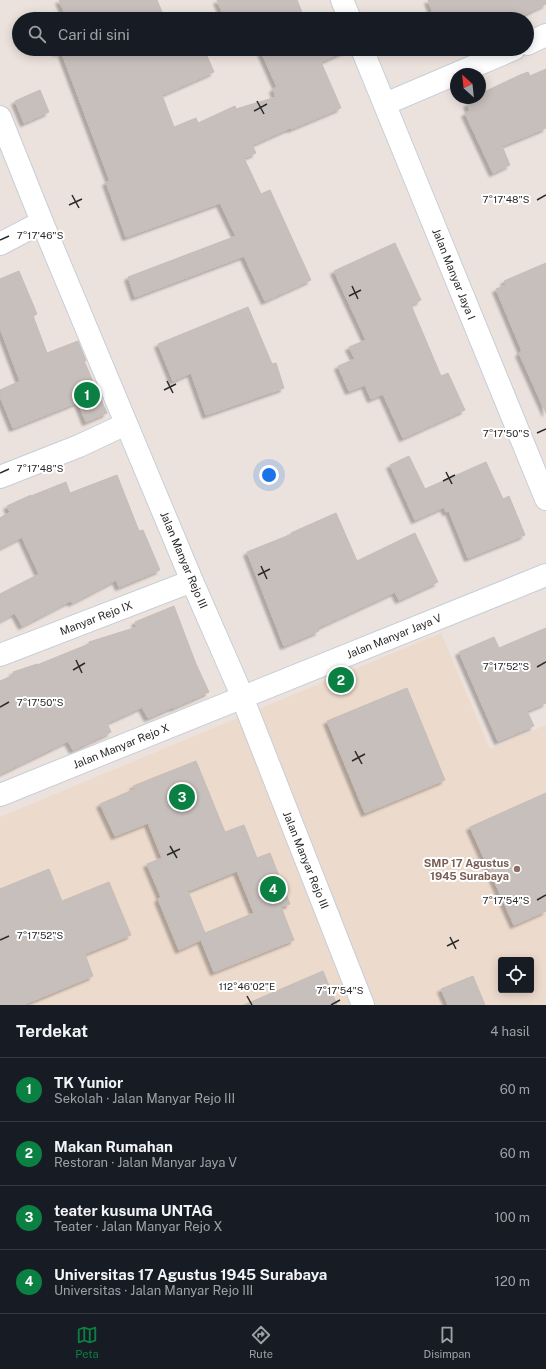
<!DOCTYPE html>
<html lang="id">
<head>
<meta charset="utf-8">
<style>
  :root { --surface:#171b24; --page:#242831; --text:#f1f3f6; --muted:#9ea1a6; --line:#363941; --accent:#0b8043 }
  body { margin:0; font-family:"Public Sans",sans-serif; background:var(--page); color:var(--text) }
  .controls { position:absolute; right:12px; bottom:12px; display:grid; overflow:hidden; border-radius:4px; box-shadow:0 2px 10px #0003 }
  .controls button { width:36px; height:36px; display:grid; place-items:center; padding:0; border:0; border-bottom:1px solid var(--line); background:var(--surface); color:var(--text); font:20px sans-serif }
  .compass { position:absolute; left:450px; top:68px; width:36px; height:36px; border-radius:50%; background:var(--surface); box-shadow:0 2px 10px #0003; rotate:333deg }
  .you { position:absolute; left:269px; top:475px; width:14px; height:14px; margin:-10px; border:3px solid #fff; border-radius:50%; background:#1a73e8; box-shadow:0 0 0 6px #1a73e833 }
  .badge { display:grid; place-items:center; width:26px; height:26px; border-radius:50%; background:var(--accent); color:#fff; font-size:13px; font-weight:700 }
  .pin { position:absolute; translate:-50% -50%; border:2px solid #fff; box-shadow:0 1px 4px #0006 }
  .list { margin:0; padding:0; list-style:none }
  h2 { display:flex; justify-content:space-between; align-items:center; height:52px; margin:0; padding:0 16px; font-size:17px }
  h2 small { font-size:13px; font-weight:400; color:var(--muted) }
  .list li { display:grid; grid-template-columns:26px 1fr auto; gap:12px; align-items:center; box-sizing:border-box; height:64px; padding:0 16px; border-top:1px solid var(--line) }
  .list b { display:block; font-size:15px; white-space:nowrap }
  .list p { margin:0; font-size:13px; white-space:nowrap; color:var(--muted) }
  .list em { font-size:13px; font-style:normal; color:var(--muted) }
  .icon { flex:none; width:22px; height:22px; fill:none; stroke:currentColor; stroke-width:2; stroke-linecap:round; stroke-linejoin:round }
  .map { position:relative; flex:none; width:546px; height:1005px; overflow:hidden }
  .search { position:absolute; background:var(--surface); box-shadow:0 2px 10px #0003; left:12px; right:12px; top:12px; height:44px; display:flex; align-items:center; gap:10px; box-sizing:border-box; padding:0 14px; border-radius:22px; color:var(--muted); font-size:15px }
  .sheet { height:308px; background:var(--surface) }
  nav { display:flex; justify-content:space-around; align-items:center; box-sizing:border-box; height:56px; border-top:1px solid var(--line); background:var(--surface); font-size:11px; color:var(--muted) }
  nav a { display:grid; justify-items:center; gap:2px }
  nav .on { color:var(--accent) }
  .map>svg:first-child { display:block }
</style>
</head>
<body>
<div class="map">
<svg width="546" height="1005" viewBox="0 0 546 1005">
  <defs>
    <filter id="shadow"><feDropShadow dx="-3.5" dy="3.5" stdDeviation="1" flood-color="#0004"/></filter>
  </defs>
  <rect width="100%" height="100%" fill="#ece2dd"/>
  <!-- education -->
  <path fill="#ecdacd" fill-rule="evenodd" d="M441 633 490 749 546 725V1005H0V817ZM501 960H531V990H501Z"/>
  <!-- building -->
  <g fill="#c7bfbc" stroke="#c7bdb7" fill-rule="evenodd" filter="url(#shadow)">
    <polygon points="59,0 157,0 165,19 67,19"/>
    <polygon points="217,0 297,0 304,17 300,19 225,19"/>
    <polygon points="428,0 546,0 546,4 515,19 513,19 509,11 489,19 435,19"/>
    <polygon points="56,49 204,49 214,72 162,95 174,127 196,118 198,123 235,106 236,109 276,97 273,89 277,87 260,49 350,49 321,62 341,108 291,129 290,128 252,145 256,153 244,158 261,194 270,190 311,280 265,301 244,256 135,297 128,277 236,236 220,203 126,237 106,182 110,181 61,51 57,53"/>
    <polygon points="546,69 546,128 502,146 510,165 493,173 465,113 470,111 467,104 476,100 475,98 480,98 480,94 520,75 528,72 530,76"/>
    <polygon points="40,90 49,112 24,123 15,101"/>
    <polygon points="395,243 421,300 411,305 441,376 448,373 465,410 403,438 383,394 371,399 365,385 349,391 338,366 355,359 349,347 366,340 334,271"/>
    <polygon points="546,263 546,413 519,353 522,351 496,289 506,285 504,281"/>
    <polygon points="19,271 37,314 33,316 47,353 78,341 86,361 84,361 107,413 86,422 78,402 13,428 0,396 0,390 20,381 0,328 0,279"/>
    <polygon points="248,307 272,364 276,363 284,388 206,415 191,373 173,381 158,344"/>
    <polygon points="409,456 425,489 486,462 503,499 509,496 525,535 468,558 449,511 446,512 444,507 415,520 390,465"/>
    <polygon points="117,475 139,531 143,530 160,570 119,587 116,580 72,603 70,601 22,626 15,613 0,621 0,594 39,574 22,537 0,548 0,518 10,512 7,506 31,495 31,496 66,482 70,493"/>
    <polygon points="336,513 357,561 415,533 438,582 399,600 395,592 317,628 319,631 284,646 247,552 292,534 291,533"/>
    <polygon points="174,606 196,664 209,692 173,708 173,707 148,718 142,707 107,723 111,732 73,750 68,741 0,774 0,681 14,675 13,672 37,664 37,665 74,650 89,644 89,642 137,627 135,622"/>
    <polygon points="546,628 546,703 527,711 534,726 498,741 459,652 494,637 499,648"/>
    <polygon points="407,688 445,780 365,813 327,721"/>
    <path d="M196 761 225 832 244 825 257 858 270 853 290 904 281 907 294 940 214 972 201 940 179 950 158 899 161 897 147 864 162 858 148 823 115 836 100 804 135 789 133 786ZM237 871 254 913 205 933 188 891Z"/>
    <polygon points="546,793 546,911 514,925 470,827"/>
    <polygon points="49,869 62,901 109,882 131,935 85,954 93,976 23,1005 0,1005 0,889"/>
    <polygon points="323,971 337,1005 244,1005"/>
    <polygon points="473,976 485,1005 448,1005 441,989"/>
  </g>
  <g fill="none" stroke-linecap="round" stroke-linejoin="round">
    <defs>
      <g id="street">
        <polyline points="342,0 350,19"/>
        <polyline points="527,44 546,35"/>
        <polyline points="362,49 546,499"/>
        <polyline points="385,104 514,49"/>
        <polyline points="0,117 42,222 192,581 237,684 363,1005"/>
        <polyline points="0,244 42,222"/>
        <polyline points="0,477 79,446 126,424"/>
        <polyline points="0,655 192,581"/>
        <polyline points="0,795 546,575"/>
      </g>
    </defs>
    <!-- street casing -->
    <use href="#street" stroke="#c8ced7" stroke-width="24"/>
    <!-- street -->
    <use href="#street" stroke="#fff" stroke-width="22"/>
  </g>
  <!-- ticks -->
  <path fill="none" stroke="#2a2a2a" stroke-width="1.5" d="M257 101 264 114M254 111 267 104M72 195 79 208M537 200 546 195M69 205 82 199M0 240 9 236M352 286 358 299M349 296 361 290M167 381 173 393M164 390 176 384M537 433 546 429M446 472 452 484M0 473 9 469M443 481 455 475M261 566 267 579M258 575 270 569M76 660 82 673M537 667 546 662M73 670 85 663M0 707 9 702M355 751 362 764M352 761 365 754M170 846 177 858M167 855 180 849M537 900 546 895M450 937 456 949M0 940 9 936M447 946 459 940M247 996 252 1005M331 1005 340 1000"/>
  <!-- markers -->
  <circle fill="#8d6e63" stroke="#fff" stroke-width="1.5" cx="517" cy="869" r="4"/>
  <g text-anchor="middle" stroke-width="4" stroke-linejoin="round" paint-order="stroke">
    <!-- street labels -->
    <g font-size="11" fill="#2a2a2a" stroke="#fff">
      <text transform="translate(454 274) rotate(68)" y="4">Jalan Manyar Jaya I</text>
      <text transform="translate(184 560) rotate(67)" y="4">Jalan Manyar Rejo III</text>
      <text transform="translate(96 618) rotate(-21)" y="4">Manyar Rejo IX</text>
      <text transform="translate(394 636) rotate(-22)" y="4">Jalan Manyar Jaya V</text>
      <text transform="translate(121 746) rotate(-22)" y="4">Jalan Manyar Rejo X</text>
      <text transform="translate(306 860) rotate(68)" y="4">Jalan Manyar Rejo III</text>
    </g>
    <!-- education labels -->
    <g font-size="11" font-weight="bold" fill="#785e54" stroke="#fff" text-anchor="end">
      <text x="509" y="867">SMP 17 Agustus<tspan x="509" dy="13">1945 Surabaya</tspan></text>
    </g>
  </g>
  <g font-size="10" text-anchor="middle" fill="#2a2a2a" stroke="#fff" stroke-width="4" stroke-linejoin="round" paint-order="stroke">
    <text x="506" y="203">7°17'48"S</text>
    <text x="40" y="239">7°17'46"S</text>
    <text x="506" y="437">7°17'50"S</text>
    <text x="40" y="472">7°17'48"S</text>
    <text x="506" y="670">7°17'52"S</text>
    <text x="40" y="706">7°17'50"S</text>
    <text x="506" y="904">7°17'54"S</text>
    <text x="40" y="939">7°17'52"S</text>
    <text x="247" y="990">112°46'02"E</text>
    <text x="340" y="994">7°17'54"S</text>
  </g>
</svg>
<div class="controls">
<button><svg class="icon" aria-label="locate" viewBox="0 0 24 24"><circle cx="12" cy="12" r="6"/><path d="M12 2v4M12 18v4M2 12h4M18 12h4"/></svg></button>
</div>
<svg class="compass" viewBox="-18 -18 36 36"><path d="M0-13l5 13h-10z" fill="#e53935"/><path d="M0 13l5-13h-10z" fill="#9ea1a6"/></svg>
<div class="you"></div>
<div class="pin badge" style="left:87px;top:395px">1</div>
<div class="pin badge" style="left:341px;top:680px">2</div>
<div class="pin badge" style="left:182px;top:797px">3</div>
<div class="pin badge" style="left:273px;top:889px">4</div>
<div class="search"><svg class="icon" aria-label="search" viewBox="0 0 24 24"><circle cx="10" cy="10" r="6"/><path d="M15 15l6 6"/></svg>Cari di sini</div>
</div>
<section class="sheet">
<h2>Terdekat<small>4 hasil</small></h2>
<ul class="list">
<li><span class="badge">1</span><div><b>TK Yunior</b><p>Sekolah · Jalan Manyar Rejo III</p></div><em>60 m</em></li>
<li><span class="badge">2</span><div><b>Makan Rumahan</b><p>Restoran · Jalan Manyar Jaya V</p></div><em>60 m</em></li>
<li><span class="badge">3</span><div><b>teater kusuma UNTAG</b><p>Teater · Jalan Manyar Rejo X</p></div><em>100 m</em></li>
<li><span class="badge">4</span><div><b>Universitas 17 Agustus 1945 Surabaya</b><p>Universitas · Jalan Manyar Rejo III</p></div><em>120 m</em></li>
</ul>
</section>
<nav>
<a class="on"><svg class="icon" aria-label="map" viewBox="0 0 24 24"><path d="M3 6l6-2 6 2 6-2v14l-6 2-6-2-6 2zM9 4v14M15 6v14"/></svg>Peta</a>
<a><svg class="icon" aria-label="directions" viewBox="0 0 24 24"><path d="M12 3l9 9-9 9-9-9zM9 14v-3h6M13 9l2 2-2 2"/></svg>Rute</a>
<a><svg class="icon" aria-label="saved" viewBox="0 0 24 24"><path d="M7 4h10v16l-5-4-5 4z"/></svg>Disimpan</a>
</nav>
</body>
</html>
